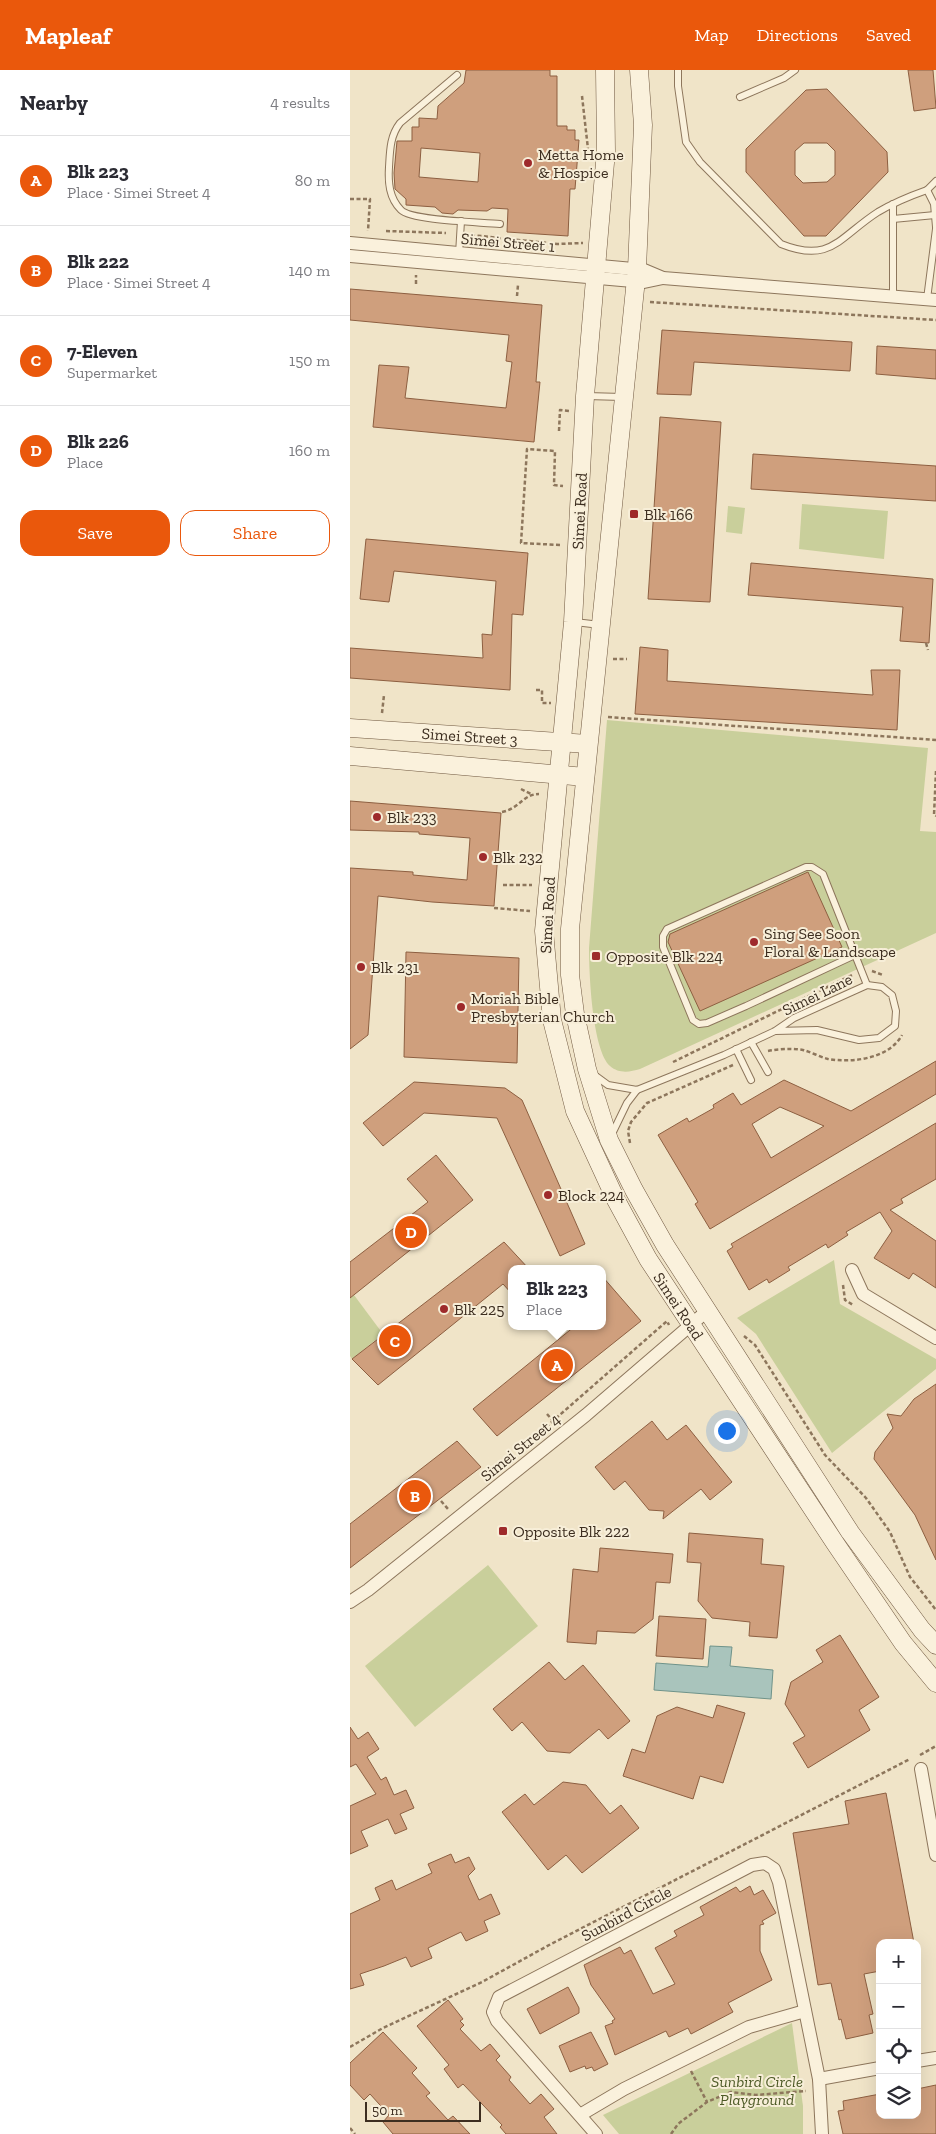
<!DOCTYPE html>
<html lang="en">
<head>
<meta charset="utf-8">
<style>
  :root { --surface:#fff; --page:#f2f2f3; --text:#2b2b33; --muted:#7c7c81; --line:#e1e1e2; --accent:#ea580c }
  body { margin:0; font-family:"Zilla Slab",serif; background:var(--page); color:var(--text) }
  .controls { position:absolute; right:15px; bottom:15px; display:grid; overflow:hidden; border-radius:10px; box-shadow:0 5px 20px #0002 }
  .controls button { width:45px; height:45px; display:grid; place-items:center; padding:0; border:0; border-bottom:1px solid var(--line); background:var(--surface); color:var(--text); font:25px sans-serif }
  .scale { position:absolute; left:15px; bottom:12px; width:116px; box-sizing:border-box; padding-left:5px; border:2px solid #3d2e20; border-top:0; font-size:14px; line-height:18px; white-space:nowrap; color:#3d2e20; -webkit-text-stroke:4px #f7eed8; paint-order:stroke }
  .you { position:absolute; left:376px; top:1360px; width:18px; height:18px; margin:-12px; border:4px solid #fff; border-radius:50%; background:#1a73e8; box-shadow:0 0 0 8px #1a73e833 }
  .badge { display:grid; place-items:center; width:32px; height:32px; border-radius:50%; background:var(--accent); color:#fff; font-size:16px; font-weight:700 }
  .pin { position:absolute; translate:-50% -50%; border:2px solid #fff; box-shadow:0 1px 5px #0006 }
  .popup { position:absolute; left:158px; top:1195px; width:98px; height:65px; box-sizing:border-box; display:grid; place-content:center; border-radius:10px; background:var(--surface); filter:drop-shadow(0 1px 4px #0005); font-size:16px; white-space:nowrap; color:var(--muted) }
  .popup b { font-size:19px; color:var(--text) }
  .popup::after { content:''; position:absolute; left:50%; top:100%; margin-left:-10px; border:10px solid transparent; border-top-color:var(--surface) }
  .list { margin:0; padding:0; list-style:none }
  h2 { display:flex; justify-content:space-between; align-items:center; height:65px; margin:0; padding:0 20px; font-size:21px }
  h2 small { font-size:16px; font-weight:400; color:var(--muted) }
  .list li { display:grid; grid-template-columns:32px 1fr auto; gap:15px; align-items:center; box-sizing:border-box; height:90px; padding:0 20px; border-top:1px solid var(--line) }
  .list b { display:block; font-size:19px; white-space:nowrap }
  .list p { margin:0; font-size:16px; white-space:nowrap; color:var(--muted) }
  .list em { font-size:16px; font-style:normal; color:var(--muted) }
  .actions { display:flex; gap:10px; padding:15px 20px }
  .actions a { flex:1; padding:11px 0; border:1px solid var(--accent); border-radius:15px; text-align:center; font-size:18px; color:var(--accent) }
  .actions .main { background:var(--accent); color:#fff }
  .icon { flex:none; width:28px; height:28px; fill:none; stroke:currentColor; stroke-width:2; stroke-linecap:round; stroke-linejoin:round }
  .map { position:relative; flex:none; width:586px; height:2064px; overflow:hidden }
  header { display:flex; align-items:center; gap:30px; box-sizing:border-box; height:70px; padding:0 25px; background:var(--accent); color:#fff }
  header strong { font-size:24px }
  nav { display:flex; gap:28px; margin-inline-start:auto; font-size:18px }
  main { display:flex }
  aside { flex:1; background:var(--surface) }
  .map>svg:first-child { display:block }
</style>
</head>
<body>
<header>
<strong>Mapleaf</strong>
<nav><a>Map</a><a>Directions</a><a>Saved</a></nav>
</header>
<main>
<aside>
<h2>Nearby<small>4 results</small></h2>
<ul class="list">
<li><span class="badge">A</span><div><b>Blk 223</b><p>Place · Simei Street 4</p></div><em>80 m</em></li>
<li><span class="badge">B</span><div><b>Blk 222</b><p>Place · Simei Street 4</p></div><em>140 m</em></li>
<li><span class="badge">C</span><div><b>7-Eleven</b><p>Supermarket</p></div><em>150 m</em></li>
<li><span class="badge">D</span><div><b>Blk 226</b><p>Place</p></div><em>160 m</em></li>
</ul>
<div class="actions"><a class="main">Save</a><a>Share</a></div>
</aside>
<div class="map">
<svg width="586" height="2064" viewBox="0 0 586 2064">
  <rect width="100%" height="100%" fill="#f0e4c8"/>
  <!-- green -->
  <g fill="#c9cf9b">
    <polygon points="452,434 538,441 534,489 449,479"/>
    <polygon points="378,436 395,438 392,464 376,462"/>
    <path d="M257 650 578 678 570 761 586 762V863L290 999C280 1002 269 1004 260 996 242 980 239 902 239 878Z"/>
    <polygon points="484,1190 490,1234 586,1289 586,1299 482,1383 406,1264 387,1248"/>
    <polygon points="4,1225 33,1264 2,1289 0,1286 0,1228"/>
    <polygon points="138,1495 188,1556 65,1657 15,1596"/>
    <polygon points="442,1953 453,2036 453,2064 269,2064 253,2045"/>
  </g>
  <!-- water -->
  <polygon fill="#a9c4bc" stroke="#6f938a" points="360,1576 382,1577 380,1596 423,1600 421,1629 304,1620 306,1593 358,1597"/>
  <!-- building -->
  <g fill="#cf9f7d" stroke="#8d5f41" fill-rule="evenodd">
    <path d="M116 0H200V6H207V56H217V60H225V70H229L225 119H220L218 166 157 162 158 139 142 138 137 141 108 140 103 144 92 143 85 137 56 135V129L45 119 44 103 47 71H62V57H69V48L87 49 88 36 114 13ZM71 78 130 83 128 112 69 107Z"/>
    <polygon points="558,0 583,0 586,38 564,41"/>
    <path d="M477 19 537 82 538 102 476 166H454L396 102V79L456 20ZM454 73H477L485 81V105L477 112 453 113 445 105V81Z"/>
    <polygon points="0,219 192,235 186,312 190,312 184,372 23,357 29,295 59,297 55,328 156,338 162,292 156,291 159,265 0,250"/>
    <polygon points="312,260 502,272 500,301 344,292 341,325 307,324"/>
    <polygon points="527,276 586,280 586,309 526,304"/>
    <polygon points="310,347 371,352 360,532 298,529"/>
    <polygon points="403,384 586,396 586,431 401,419"/>
    <polygon points="16,469 178,483 173,545 162,544 160,620 0,608 0,578 133,588 132,564 142,565 146,511 44,501 39,532 10,529"/>
    <polygon points="401,493 583,509 579,573 550,571 553,537 398,525"/>
    <polygon points="290,577 318,580 317,611 523,625 521,600 550,600 547,660 285,644"/>
    <polygon points="0,731 151,743 144,836 82,832 28,826 18,965 0,979 0,798 63,802 63,805 117,810 120,768 69,764 69,762 0,760"/>
    <polygon points="458,802 492,877 350,941 318,872 320,864"/>
    <polygon points="56,882 169,888 167,993 54,987"/>
    <path d="M586 991V1024L360 1159 345 1134 348 1132 308 1065 337 1048 339 1052 364 1038 363 1035 383 1023 391 1035 434 1010 501 1041ZM430 1037 474 1056 421 1088 402 1054Z"/>
    <polygon points="64,1012 155,1018 172,1030 235,1174 210,1186 147,1048 74,1043 33,1076 13,1053"/>
    <polygon points="586,1053 586,1109 551,1129 553,1133 540,1140 586,1171 586,1218 563,1203 559,1209 524,1188 542,1161 530,1142 496,1162 498,1165 478,1178 476,1174 438,1197 440,1200 419,1213 417,1209 399,1220 377,1181 383,1177 381,1174"/>
    <polygon points="86,1085 123,1130 0,1228 0,1192 78,1132 57,1109"/>
    <polygon points="154,1172 179,1199 162,1199 162,1224 153,1214 28,1315 2,1289"/>
    <polygon points="252,1206 291,1251 147,1366 123,1339 225,1256 252,1256"/>
    <polygon points="586,1314 586,1490 565,1445 524,1389 525,1382 543,1358 537,1344 551,1346 564,1329"/>
    <polygon points="302,1351 317,1370 336,1355 382,1412 360,1430 351,1419 313,1449 314,1441 299,1440 275,1411 264,1420 245,1397"/>
    <polygon points="107,1371 131,1397 0,1498 0,1454"/>
    <polygon points="339,1463 413,1469 411,1494 434,1496 427,1568 399,1566 400,1552 362,1548 348,1531 351,1493 337,1492"/>
    <polygon points="250,1478 323,1484 320,1513 306,1512 303,1549 285,1563 247,1561 246,1574 217,1572 223,1499 248,1502"/>
    <polygon points="309,1546 356,1549 353,1589 306,1586"/>
    <polygon points="490,1565 529,1627 509,1640 520,1660 458,1698 443,1673 455,1666 435,1634 441,1612 473,1592 466,1580"/>
    <polygon points="199,1592 215,1610 233,1595 280,1651 258,1669 249,1659 220,1683 197,1681 172,1652 162,1661 143,1639"/>
    <polygon points="367,1635 395,1643 373,1713 350,1706 343,1729 273,1706 282,1679 295,1683 307,1646 327,1637 363,1648"/>
    <polygon points="0,1657 8,1669 18,1662 29,1679 17,1687 31,1710 36,1707 44,1725 56,1720 64,1738 50,1744 57,1759 45,1764 38,1749 11,1761 18,1776 0,1784 0,1736 26,1724 6,1694 0,1697"/>
    <polygon points="213,1712 236,1715 260,1744 271,1735 289,1758 232,1803 216,1785 198,1800 152,1742 175,1724 184,1735"/>
    <polygon points="536,1723 564,1873 530,1873 530,1901 514,1904 523,1944 519,1945 523,1963 496,1969 491,1949 489,1950 481,1913 468,1915 443,1763 499,1754 495,1731"/>
    <polygon points="101,1784 105,1793 119,1787 125,1799 118,1806 129,1830 141,1824 150,1844 134,1851 138,1861 116,1871 111,1862 78,1878 82,1888 61,1897 56,1887 34,1896 10,1904 14,1915 0,1919 0,1844 30,1830 25,1818 42,1810 46,1820 82,1803 78,1794"/>
    <polygon points="400,1816 404,1825 413,1820 426,1843 412,1851 414,1854 410,1855 410,1881 422,1910 378,1933 383,1942 341,1964 338,1958 319,1967 316,1961 265,1985 255,1956 263,1953 262,1951 265,1949 241,1915 234,1895 270,1877 274,1884 281,1880 303,1924 325,1914 305,1878 327,1866 324,1861 354,1845 350,1837 386,1817 390,1822"/>
    <polygon points="218,1917 229,1938 229,1943 190,1964 177,1939"/>
    <polygon points="98,1930 113,1949 110,1951 114,1955 110,1959 131,1981 140,1974 150,1986 146,1990 161,2007 159,2010 180,2034 191,2024 204,2039 194,2047 207,2064 156,2064 150,2057 152,2055 113,2014 108,2018 94,1999 99,1995 67,1956"/>
    <polygon points="33,1962 67,1998 62,2003 80,2023 76,2026 98,2050 103,2046 120,2064 43,2064 33,2052 39,2045 20,2024 14,2030 0,2015 0,1993"/>
    <polygon points="241,1962 258,1994 244,2001 242,1997 236,1999 235,1996 220,2002 209,1976"/>
    <polygon points="586,2015 586,2064 493,2064 488,2041 494,2040 493,2031 530,2024 530,2045 567,2045 567,2019"/>
  </g>
  <g fill="none" stroke-linecap="round" stroke-linejoin="round">
    <defs>
      <g id="lane">
        <path d="M328 0V16L336 72 350 92 431 174C481 194 489 167 528 142 543 133 560 126 577 120L584 134 586 157"/>
        <path d="M107 5 50 53C40 66 40 80 39 97 38 112 39 128 51 140 62 151 132 152 150 154"/>
        <polyline points="390,27 434,8 445,0"/>
        <polyline points="577,120 586,111"/>
        <polyline points="543,134 543,226"/>
        <polyline points="543,149 585,145"/>
        <polyline points="109,184 111,151"/>
        <polyline points="577,229 586,159"/>
        <polyline points="237,326 272,327"/>
        <polyline points="225,552 250,555"/>
        <polyline points="505,885 396,936 357,953 349,954 343,950 313,877 313,866 317,859 456,797 462,797 473,804 517,915"/>
        <polyline points="401,972 418,1002"/>
        <polyline points="386,979 401,1010"/>
        <polyline points="243,1004 258,1015 287,1020 374,985 425,961 444,948 517,915 532,917 542,925 546,941 545,956 529,968 509,970 467,960 425,961"/>
        <polyline points="262,1064 277,1033 287,1020"/>
      </g>
      <g id="street">
        <polyline points="0,173 294,200 313,208 586,230"/>
        <polyline points="0,186 294,212 313,208"/>
        <polyline points="502,1200 513,1224 586,1268"/>
        <polyline points="0,1532 18,1520 236,1345 357,1241"/>
        <polyline points="571,1699 586,1785"/>
        <polyline points="567,1991 586,1988"/>
        <polyline points="469,2009 530,1998"/>
        <polyline points="230,2045 274,2019 399,1957 455,1941"/>
        <polyline points="246,2064 147,1951 143,1942 149,1927 402,1795 415,1793 424,1799 429,1812 469,2009 472,2064"/>
      </g>
      <g id="secondary">
        <path id="s1" d="M255 0 256 81 235 326 223 552 194 861 202 950 225 1041 266 1130 298 1189 485 1473 553 1573 586 1613"/>
        <polyline points="289,0 293,55 287,199 220,859 220,905 225,944 237,999 259,1070 284,1120 315,1175 500,1462 572,1560 586,1575"/>
        <path id="s2" d="M0 658 238 674"/>
        <polyline points="0,686 235,707"/>
      </g>
    </defs>
    <!-- lane casing -->
    <use href="#lane" stroke="#8d765c" stroke-width="8"/>
    <!-- street casing -->
    <use href="#street" stroke="#8d765c" stroke-width="14"/>
    <!-- secondary casing -->
    <use href="#secondary" stroke="#6f573f" stroke-width="19"/>
    <!-- path -->
    <g stroke="#8d765c" stroke-width="2.5" stroke-dasharray="4 2.5" stroke-linecap="butt">
      <polyline points="232,26 238,79"/>
      <polyline points="0,129 20,129 18,161"/>
      <polyline points="36,161 96,163"/>
      <polyline points="121,165 207,174 233,173"/>
      <polyline points="66,214 66,205"/>
      <polyline points="167,226 168,215"/>
      <polyline points="300,232 586,250"/>
      <polyline points="209,361 210,340 219,341"/>
      <polyline points="210,475 171,473 177,379 205,381 204,415 213,416"/>
      <polyline points="576,573 578,580"/>
      <polyline points="263,589 277,589"/>
      <polyline points="186,620 192,620 192,633 201,633"/>
      <polyline points="32,643 34,625"/>
      <polyline points="258,647 586,670"/>
      <polyline points="586,701 584,745 586,746"/>
      <polyline points="171,719 181,724"/>
      <path d="M152 742C169 739 173 724 189 724"/>
      <polyline points="153,815 182,815"/>
      <polyline points="144,838 180,841"/>
      <polyline points="522,901 533,905"/>
      <path d="M418 981C429 979 441 978 453 980 461 982 470 987 478 989 502 993 539 989 552 965"/>
      <polyline points="323,992 502,905"/>
      <polyline points="280,1073 278,1061 281,1052 297,1033 383,995"/>
      <polyline points="493,1215 495,1230 503,1235"/>
      <polyline points="394,1266 405,1275 475,1385 516,1428 540,1462 560,1507 586,1540"/>
      <polyline points="197,1344 204,1352"/>
      <polyline points="196,1357 317,1251 319,1255"/>
      <polyline points="91,1431 98,1439"/>
      <polyline points="570,1685 586,1676"/>
      <polyline points="0,1977 33,1958 132,1912 201,1874 560,1689"/>
      <polyline points="341,2001 357,2032"/>
      <polyline points="0,2058 5,2064"/>
      <polyline points="321,2064 328,2054 357,2032 381,2022 406,2025 456,2021"/>
    </g>
    <!-- lane -->
    <use href="#lane" stroke="#faf1dc" stroke-width="6"/>
    <!-- street -->
    <use href="#street" stroke="#faf1dc" stroke-width="12"/>
    <!-- secondary -->
    <use href="#secondary" stroke="#faf1dc" stroke-width="18"/>
  </g>
  <!-- markers -->
  <g fill="#9e2a2b" stroke="#f7eed8" stroke-width="2">
    <circle cx="178" cy="93" r="5"/>
    <rect x="279" y="439" width="10" height="10" rx="2.5"/>
    <circle cx="27" cy="747" r="5"/>
    <circle cx="133" cy="787" r="5"/>
    <circle cx="404" cy="872" r="5"/>
    <rect x="241" y="881" width="10" height="10" rx="2.5"/>
    <circle cx="11" cy="897" r="5"/>
    <circle cx="111" cy="937" r="5"/>
    <circle cx="198" cy="1125" r="5"/>
    <circle cx="94" cy="1239" r="5"/>
    <rect x="148" y="1456" width="10" height="10" rx="2.5"/>
  </g>
  <g text-anchor="middle" stroke-width="4" stroke-linejoin="round" paint-order="stroke">
    <!-- poi labels -->
    <g font-size="16" fill="#3d2e20" stroke="#f7eed8" text-anchor="start">
      <text x="188" y="90">Metta Home<tspan x="188" dy="18">&amp; Hospice</tspan></text>
      <text x="294" y="450">Blk 166</text>
      <text x="37" y="753">Blk 233</text>
      <text x="143" y="793">Blk 232</text>
      <text x="414" y="869">Sing See Soon<tspan x="414" dy="18">Floral &amp; Landscape</tspan></text>
      <text x="256" y="892">Opposite Blk 224</text>
      <text x="21" y="903">Blk 231</text>
      <text x="121" y="934">Moriah Bible<tspan x="121" dy="18">Presbyterian Church</tspan></text>
      <text x="208" y="1131">Block 224</text>
      <text x="104" y="1245">Blk 225</text>
      <text x="163" y="1467">Opposite Blk 222</text>
    </g>
    <!-- street labels -->
    <g font-size="16" fill="#3d2e20" stroke="#f7eed8">
      <text transform="translate(158 172) rotate(5)" y="6">Simei Street 1</text>
      <text transform="translate(229 441) rotate(-87)" y="6">Simei Road</text>
      <text dy="6" stroke="none"><textPath href="#s2" startOffset="120">Simei Street 3</textPath></text>
      <text transform="translate(197 845) rotate(-87)" y="6">Simei Road</text>
      <text transform="translate(467 924) rotate(-26)" y="6">Simei Lane</text>
      <text dy="6" stroke="none"><textPath href="#s1" startOffset="1268">Simei Road</textPath></text>
      <text transform="translate(170 1377) rotate(-39)" y="6">Simei Street 4</text>
      <text transform="translate(276 1843) rotate(-28)" y="6">Sunbird Circle</text>
    </g>
    <!-- park labels -->
    <g font-size="16" font-style="italic" fill="#4d5a26" stroke="#f7eed8">
      <text x="407" y="2017">Sunbird Circle<tspan x="407" dy="18">Playground</tspan></text>
    </g>
  </g>
</svg>
<div class="controls">
<button>+</button>
<button>−</button>
<button><svg class="icon" aria-label="locate" viewBox="0 0 24 24"><circle cx="12" cy="12" r="6"/><path d="M12 2v4M12 18v4M2 12h4M18 12h4"/></svg></button>
<button><svg class="icon" aria-label="layers" viewBox="0 0 24 24"><path d="M12 4l9 5-9 5-9-5zM3 14l9 5 9-5"/></svg></button>
</div>
<div class="scale">50 m</div>
<div class="you"></div>
<div class="pin badge" style="left:207px;top:1295px">A</div>
<div class="popup"><b>Blk 223</b>Place</div>
<div class="pin badge" style="left:65px;top:1426px">B</div>
<div class="pin badge" style="left:45px;top:1271px">C</div>
<div class="pin badge" style="left:61px;top:1162px">D</div>
</div>
</main>
</body>
</html>
